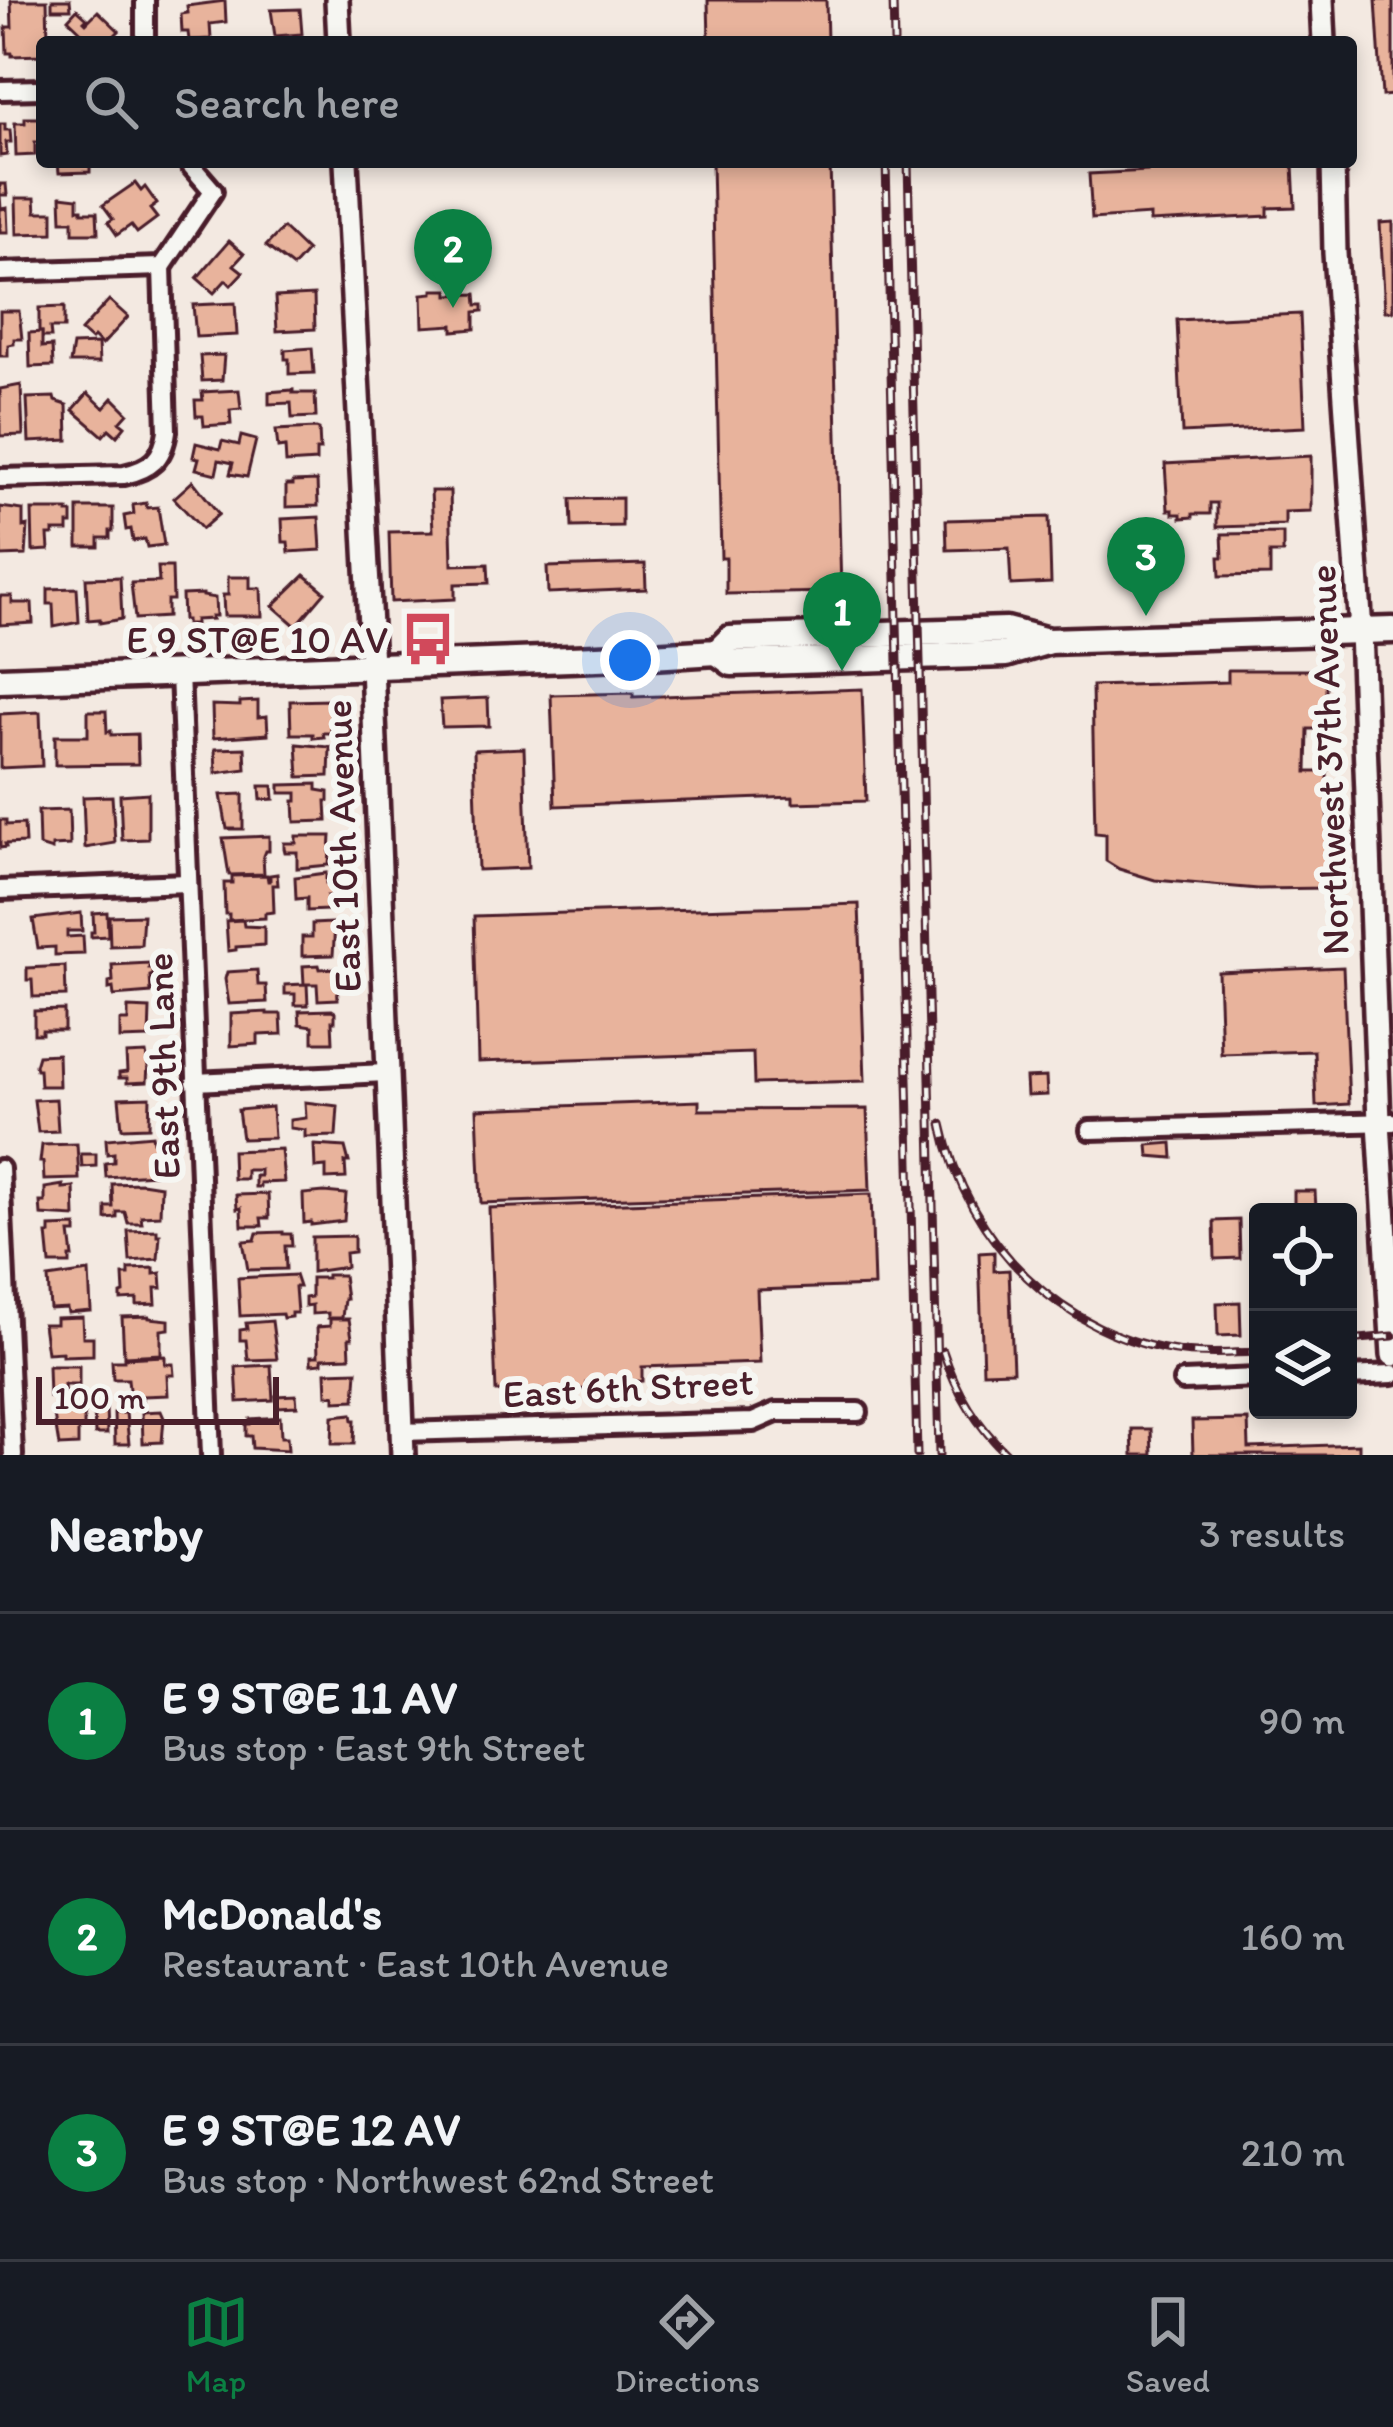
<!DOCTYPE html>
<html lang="en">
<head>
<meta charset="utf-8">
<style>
  :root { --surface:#171b24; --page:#20242c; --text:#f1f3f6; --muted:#9ea1a6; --line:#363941; --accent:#0b8043 }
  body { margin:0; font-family:Itim,sans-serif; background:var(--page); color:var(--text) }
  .controls { position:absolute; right:36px; bottom:36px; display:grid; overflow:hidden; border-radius:12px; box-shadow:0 6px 18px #0003 }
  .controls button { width:108px; height:108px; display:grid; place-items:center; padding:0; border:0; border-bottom:3px solid var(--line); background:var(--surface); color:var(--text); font:60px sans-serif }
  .scale { position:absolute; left:36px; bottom:30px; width:243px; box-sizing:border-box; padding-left:12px; border:6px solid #4a1f2b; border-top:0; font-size:33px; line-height:42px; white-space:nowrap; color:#4a1f2b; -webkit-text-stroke:9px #f6f6f2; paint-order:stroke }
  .you { position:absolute; left:630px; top:660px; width:42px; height:42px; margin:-30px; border:9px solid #fff; border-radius:50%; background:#1a73e8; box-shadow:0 0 0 18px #1a73e833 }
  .badge { display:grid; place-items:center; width:78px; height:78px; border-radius:50%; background:var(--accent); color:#fff; font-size:39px; font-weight:700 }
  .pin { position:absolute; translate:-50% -99px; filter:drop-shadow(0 3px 6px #0008) }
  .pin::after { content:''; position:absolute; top:63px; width:42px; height:36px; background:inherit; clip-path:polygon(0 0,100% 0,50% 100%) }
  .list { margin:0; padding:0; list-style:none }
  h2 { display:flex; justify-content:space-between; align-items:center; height:156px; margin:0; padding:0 48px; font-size:51px }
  h2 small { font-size:39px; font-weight:400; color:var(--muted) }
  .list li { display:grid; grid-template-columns:78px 1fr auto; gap:36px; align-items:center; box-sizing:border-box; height:216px; padding:0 48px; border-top:3px solid var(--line) }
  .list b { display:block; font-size:45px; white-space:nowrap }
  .list p { margin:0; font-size:39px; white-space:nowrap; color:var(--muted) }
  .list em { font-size:39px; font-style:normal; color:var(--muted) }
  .icon { flex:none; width:66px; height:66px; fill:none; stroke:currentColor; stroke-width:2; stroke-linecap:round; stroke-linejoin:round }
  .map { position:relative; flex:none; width:1393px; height:1455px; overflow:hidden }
  .search { position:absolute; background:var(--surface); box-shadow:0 6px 18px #0003; left:36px; right:36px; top:36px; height:132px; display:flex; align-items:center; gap:30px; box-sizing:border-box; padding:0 42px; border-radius:12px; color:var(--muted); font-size:45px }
  .sheet { height:804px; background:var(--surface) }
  nav { display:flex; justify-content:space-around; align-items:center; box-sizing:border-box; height:168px; border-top:3px solid var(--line); background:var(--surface); font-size:33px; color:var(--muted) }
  nav a { display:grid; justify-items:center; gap:6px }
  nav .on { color:var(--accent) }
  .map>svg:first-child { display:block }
</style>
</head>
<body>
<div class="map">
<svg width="1393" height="1455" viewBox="0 0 1393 1455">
  <rect width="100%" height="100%" fill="#f3e9e1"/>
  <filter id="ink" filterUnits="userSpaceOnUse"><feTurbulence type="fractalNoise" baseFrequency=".00833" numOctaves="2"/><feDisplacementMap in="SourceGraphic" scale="24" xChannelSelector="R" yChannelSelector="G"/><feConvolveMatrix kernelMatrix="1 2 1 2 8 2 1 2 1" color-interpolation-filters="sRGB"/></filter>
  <g filter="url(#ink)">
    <!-- building -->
    <g fill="#e8b39c" stroke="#4a1f2b" stroke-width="3">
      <polygon points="11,0 47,0 48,42 42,42 42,55 12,56 12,53 7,53 6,27 12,27"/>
      <polygon points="52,0 70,0 71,9 52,9"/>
      <polygon points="708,0 826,0 827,42 709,42"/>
      <polygon points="1376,0 1393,0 1393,95 1382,96"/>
      <polygon points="225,1 226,22 210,24 211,39 189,40 188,32 182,32 181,14 188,13 187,6"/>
      <polygon points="77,9 87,18 84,21 86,23 98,11 119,31 108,42 92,42 68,19"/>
      <polygon points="300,9 302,34 275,36 271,10"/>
      <polygon points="25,118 42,118 42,142 35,142 35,155 16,156 15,123 25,123"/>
      <polygon points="0,124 5,124 5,130 10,130 11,142 6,142 7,155 0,156"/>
      <polygon points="58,162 90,162 90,172 59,173"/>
      <polygon points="712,162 830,162 841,592 726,594 726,558 721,558"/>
      <polygon points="1265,162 1265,165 1293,164 1295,207 1268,208 1268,216 1150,222 1150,215 1092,219 1089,174 1147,171 1146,163"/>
      <polygon points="135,183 141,191 145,187 157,204 150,209 157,218 137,233 131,225 117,235 108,222 113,219 103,205"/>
      <polygon points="0,184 6,184 7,195 0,195 1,209 7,208 8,232 0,232"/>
      <polygon points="61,196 78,198 78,209 82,209 82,212 97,212 98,233 73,233 73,221 62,221"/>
      <polygon points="16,198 35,198 36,212 53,212 53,233 17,234"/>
      <polygon points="1393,222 1393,311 1385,311 1380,223"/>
      <polygon points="283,228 307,251 293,267 266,246"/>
      <polygon points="229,241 244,254 234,265 243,272 231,285 226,280 214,293 197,278"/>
      <polygon points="433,290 448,290 448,295 476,294 477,305 483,305 483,311 475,312 475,329 453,331 453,325 423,327 422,294 433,293"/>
      <polygon points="314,295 315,329 277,331 275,297"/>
      <polygon points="109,300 128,317 102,345 94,337 91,340 81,331"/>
      <polygon points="235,303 237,335 196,337 193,305"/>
      <polygon points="64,307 64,328 50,328 51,337 42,337 42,332 39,332 39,308"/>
      <polygon points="0,311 19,311 22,339 14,339 14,344 8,345 8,356 0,356"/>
      <polygon points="1300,314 1305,427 1182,433 1177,320"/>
      <polygon points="42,332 42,347 52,346 53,366 30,367 29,333"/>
      <polygon points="98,344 99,363 70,363 73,345"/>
      <polygon points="312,348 314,373 289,374 289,359 285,359 285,350"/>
      <polygon points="224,355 222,380 202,381 200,356"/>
      <polygon points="21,385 23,435 0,436 0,389"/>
      <polygon points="239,390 241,409 230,410 231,424 204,426 203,416 196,416 195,400 203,400 202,392"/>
      <polygon points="293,390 293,393 315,393 316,417 292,418 291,403 269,404 269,392"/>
      <polygon points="88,393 104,408 113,398 128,413 120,422 125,426 117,436 109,429 103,436 73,410"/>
      <polygon points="54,397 55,401 67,405 68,440 29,442 27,398"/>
      <polygon points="316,428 319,429 320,450 316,450 316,461 286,463 285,447 278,448 276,430"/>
      <polygon points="241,436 256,440 247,477 230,474 233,463 219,460 216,474 196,469 199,458 193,457 196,443 220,449 222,441 239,445"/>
      <polygon points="1311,456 1311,511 1285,512 1285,525 1217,527 1217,503 1210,503 1210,514 1193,514 1193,517 1181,518 1181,514 1173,514 1173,510 1168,510 1165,464"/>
      <polygon points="193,481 219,514 202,529 174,498"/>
      <polygon points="317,481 318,506 286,507 286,485 293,485 293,482"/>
      <polygon points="431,491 450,491 452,565 488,564 489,583 455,584 455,599 391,602 389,532 433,531"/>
      <polygon points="622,498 622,526 572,527 571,499"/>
      <polygon points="146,503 147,508 158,507 164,545 147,547 145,539 133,541 131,529 126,530 124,516 134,514 133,505"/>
      <polygon points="0,507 23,510 23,527 28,526 26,555 1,556"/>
      <polygon points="78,508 113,508 113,531 110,531 110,538 99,538 99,547 78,547"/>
      <polygon points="32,510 68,510 68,513 72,513 72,524 68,524 68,531 53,531 53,535 48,535 49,550 33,551"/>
      <polygon points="319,517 321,550 289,552 288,542 283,542 282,519"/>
      <polygon points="1049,517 1051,583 1011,585 1009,548 947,550 946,520"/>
      <polygon points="1283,533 1283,553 1270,553 1270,575 1220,576 1219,557 1223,557 1222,534"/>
      <polygon points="645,564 646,589 548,593 547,567"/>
      <polygon points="158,567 172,567 173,600 167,600 167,617 135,619 131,583 159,582"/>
      <polygon points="305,575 325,592 296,626 273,606"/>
      <polygon points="120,577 122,619 100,623 100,619 88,620 86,578"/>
      <polygon points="228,577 250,577 250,588 261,588 262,616 224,616 223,595 228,595"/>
      <polygon points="77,588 79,622 54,627 53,604 48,604 48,589"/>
      <polygon points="203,594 203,596 215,598 216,616 211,616 212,619 195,620 195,624 186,624 186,620 183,620 182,595"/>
      <polygon points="0,596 12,596 12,603 32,603 33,623 0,625"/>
      <polygon points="1228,670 1326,670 1326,729 1308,729 1307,772 1327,772 1329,888 1258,889 1155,880 1119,869 1106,861 1106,834 1095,833 1092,686 1228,682"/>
      <polygon points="862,689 866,801 793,803 793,797 555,806 551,695 633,693 633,697"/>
      <polygon points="488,698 489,726 442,727 440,700"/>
      <polygon points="330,700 331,733 323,733 324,737 313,738 313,734 291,734 290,701"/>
      <polygon points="258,701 258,717 267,716 268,734 213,738 212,705 240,706 240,702"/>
      <polygon points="88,711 106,711 107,732 111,731 111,735 137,734 138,764 55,765 55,736 88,736"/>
      <polygon points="40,712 42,766 0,768 0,714"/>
      <polygon points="297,744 330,747 329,776 299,777"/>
      <polygon points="245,748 246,769 216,773 215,749"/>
      <polygon points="524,748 528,868 478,870 474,750"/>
      <polygon points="317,784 317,790 329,792 329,801 326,801 327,821 295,822 294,801 297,801 297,793 280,793 280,785"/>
      <polygon points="260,786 273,786 274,799 261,800"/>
      <polygon points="148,793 148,839 122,840 120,795"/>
      <polygon points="243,794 243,829 227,829 221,795"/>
      <polygon points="112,796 115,843 85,848 83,797"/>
      <polygon points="69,810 70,845 52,846 52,850 39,846 38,811"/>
      <polygon points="0,820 6,820 6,825 24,824 25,843 5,844 6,847 0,848"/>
      <polygon points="269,836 269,851 265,851 263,856 264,874 229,875 223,838"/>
      <polygon points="296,836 331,836 329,865 297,868 297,852 285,852 284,848 284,843 296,843"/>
      <polygon points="326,873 326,883 332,883 332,896 327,896 327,910 307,911 307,898 296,899 295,877"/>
      <polygon points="277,874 278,885 273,885 274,912 265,913 265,918 229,920 229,914 225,914 224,883 232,883 232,876 267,875 268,881 270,881 270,875"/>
      <polygon points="859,904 865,1081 754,1084 753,1053 478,1062 474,916"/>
      <polygon points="107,912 108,936 91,937 91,932 94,932 93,913"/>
      <polygon points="81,913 82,931 67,931 67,937 83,936 84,954 55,955 55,947 38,948 33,919"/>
      <polygon points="143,915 141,945 110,946 109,916"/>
      <polygon points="243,920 244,926 264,927 264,945 236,947 236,950 228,951 226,921"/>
      <polygon points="332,923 335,925 333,955 302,956 302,937 312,937 312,924"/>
      <polygon points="149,963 149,968 153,968 153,975 150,976 151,993 114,996 113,988 109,989 109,982 113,981 112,965"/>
      <polygon points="319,965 320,969 337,968 337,974 340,974 341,981 337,981 338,999 318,1000 317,984 307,984 308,1005 295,1005 295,994 285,994 285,985 304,984 303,966"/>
      <polygon points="65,966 66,996 33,997 32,980 27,980 27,968"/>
      <polygon points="1343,967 1349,1104 1316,1106 1314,1051 1221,1054 1218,972"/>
      <polygon points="257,970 258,985 266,985 267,1002 229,1004 225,979 227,972"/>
      <polygon points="128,1008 150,1009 149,1038 120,1039 120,1021 128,1021"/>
      <polygon points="64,1010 64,1030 42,1030 42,1034 34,1034 34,1011"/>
      <polygon points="332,1010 335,1012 335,1021 332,1021 333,1042 313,1042 313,1026 300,1024 299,1011"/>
      <polygon points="267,1012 267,1014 281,1014 282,1034 258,1035 258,1044 231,1046 231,1014"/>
      <polygon points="146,1053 148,1064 147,1082 127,1083 127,1078 119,1078 119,1073 127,1072 126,1054"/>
      <polygon points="58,1054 59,1086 40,1086 39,1069 36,1069 35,1065 38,1055"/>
      <polygon points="1046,1077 1047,1095 1027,1096 1026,1078"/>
      <polygon points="150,1097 149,1127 122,1128 119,1098"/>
      <polygon points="56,1099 58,1131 38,1132 34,1100"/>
      <polygon points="699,1101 699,1110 867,1109 870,1190 481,1203 477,1109"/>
      <polygon points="305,1102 338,1106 336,1136 305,1137 305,1130 290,1128 290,1120 306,1118"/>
      <polygon points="272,1107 274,1138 242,1139 238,1110"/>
      <polygon points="152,1135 153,1141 159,1140 160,1158 154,1159 154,1174 106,1177 105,1163 114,1162 114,1153 107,1154 106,1139"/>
      <polygon points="1172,1143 1173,1158 1149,1156 1148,1145"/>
      <polygon points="77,1144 79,1179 44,1180 43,1162 40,1162 42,1145"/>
      <polygon points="314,1145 345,1147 349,1162 345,1162 346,1178 326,1179 326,1167 315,1168"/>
      <polygon points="281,1149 284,1182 260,1183 260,1187 255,1187 255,1176 260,1176 260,1170 246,1170 246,1179 233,1179 232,1151"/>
      <polygon points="81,1154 96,1154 96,1166 82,1167"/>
      <polygon points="141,1183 161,1186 160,1215 141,1216 142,1223 128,1223 125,1212 117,1212 117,1218 106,1219 106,1207 113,1207 112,1184"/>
      <polygon points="63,1185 63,1188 74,1187 75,1217 41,1215 40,1202 45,1202 45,1188"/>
      <polygon points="1294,1191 1315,1191 1316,1209 1294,1209"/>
      <polygon points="324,1192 346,1194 344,1221 311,1225 311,1222 304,1223 303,1194"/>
      <polygon points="268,1194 269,1218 261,1218 262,1226 242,1226 241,1208 237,1209 236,1195"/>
      <polygon points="871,1194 874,1286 757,1290 760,1363 642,1367 642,1381 587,1383 587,1389 496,1392 489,1208"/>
      <polygon points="1239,1220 1240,1258 1215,1259 1214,1221"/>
      <polygon points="76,1226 76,1233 70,1233 73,1257 70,1257 70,1264 50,1264 47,1234 50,1234 50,1227"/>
      <polygon points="157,1230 157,1235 160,1235 158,1259 130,1261 128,1231"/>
      <polygon points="283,1232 283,1234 291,1234 292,1246 285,1246 286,1269 248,1270 243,1241 255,1240 257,1233"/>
      <polygon points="354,1236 354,1252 345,1253 346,1267 312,1272 312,1237"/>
      <polygon points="994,1252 994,1271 1009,1270 1013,1371 983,1372 979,1253"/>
      <polygon points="154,1268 154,1274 161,1273 162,1288 155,1288 156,1304 137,1305 137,1299 121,1300 121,1294 124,1293 123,1275 129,1275 129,1269"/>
      <polygon points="89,1272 91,1311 68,1313 67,1308 50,1309 48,1278"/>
      <polygon points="295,1275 299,1287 295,1287 297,1313 291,1313 291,1317 283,1318 282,1314 240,1316 238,1278"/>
      <polygon points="327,1275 343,1275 346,1299 344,1299 342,1318 328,1318 328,1313 312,1314 312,1305 305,1306 305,1298 311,1297 311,1278 327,1278"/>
      <polygon points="1240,1302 1241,1335 1218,1336 1217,1303"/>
      <polygon points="149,1316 149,1318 169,1320 169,1329 161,1330 161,1354 124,1356 122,1317"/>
      <polygon points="82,1317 83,1337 93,1337 93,1355 62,1356 62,1352 47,1353 43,1324 56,1324 56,1318"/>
      <polygon points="330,1319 349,1319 352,1338 349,1338 350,1357 322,1358 322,1363 311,1364 311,1356 318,1356 317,1327 330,1326"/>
      <polygon points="272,1321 277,1359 248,1360 246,1340 240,1340 240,1330 247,1329 246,1323"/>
      <polygon points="165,1356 165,1364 173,1364 174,1375 167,1375 168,1395 143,1396 143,1400 130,1401 128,1379 113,1379 112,1361 124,1361 124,1358"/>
      <polygon points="271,1365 273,1400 238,1402 236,1367"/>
      <polygon points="48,1366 79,1366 79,1385 64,1385 65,1396 49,1397"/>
      <polygon points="357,1371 355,1400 335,1401 335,1395 327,1395 326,1372"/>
      <polygon points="296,1395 297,1406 277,1407 276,1396"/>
      <polygon points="106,1408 107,1434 95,1434 94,1409"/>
      <polygon points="161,1411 164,1418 162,1442 143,1443 142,1412"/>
      <polygon points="84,1413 84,1428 79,1428 78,1432 78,1445 59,1446 54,1415"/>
      <polygon points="114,1413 126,1413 129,1444 115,1444"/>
      <polygon points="352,1414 353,1420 355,1420 354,1444 332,1444 333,1416"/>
      <polygon points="280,1417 281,1437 287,1437 288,1450 252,1448 251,1436 246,1436 246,1424 250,1424 250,1419"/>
      <polygon points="1248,1420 1249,1448 1359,1444 1359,1455 1193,1455 1192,1421"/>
      <polygon points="1132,1429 1151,1429 1152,1455 1133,1455"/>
    </g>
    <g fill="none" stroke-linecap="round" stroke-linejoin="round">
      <defs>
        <g id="minor">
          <polyline points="145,0 145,42"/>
          <polyline points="0,90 42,89"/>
          <polyline points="0,272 162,267 213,191 188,162"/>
          <path d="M0 478 124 475C151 469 163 459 167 431L162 267"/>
          <polyline points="180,673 211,1455"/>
          <polyline points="0,890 187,883"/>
          <polyline points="195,1082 386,1073"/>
          <polyline points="1090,1130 1393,1122"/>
          <polyline points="0,1169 13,1455"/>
          <polyline points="1348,1376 1393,1374"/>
          <polyline points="1183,1381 1258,1378"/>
          <polyline points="402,1432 753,1422 776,1412 858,1412"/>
        </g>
        <g id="tertiary">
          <polyline points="337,0 339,42"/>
          <polyline points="1322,0 1324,42"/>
          <polyline points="346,162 372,665 403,1455"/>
          <polyline points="1333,162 1335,253 1361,631 1379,1122 1393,1355"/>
        </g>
        <g id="secondary">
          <polyline points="717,652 732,663 1006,654 1046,642"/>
          <polyline points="0,680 651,656 717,652 730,639 1006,630 1048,641 1393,630"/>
        </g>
      </defs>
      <!-- minor casing -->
      <use href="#minor" stroke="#4a1f2b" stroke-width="26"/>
      <!-- tertiary casing -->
      <use href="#tertiary" stroke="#4a1f2b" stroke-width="30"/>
      <!-- secondary casing -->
      <use href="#secondary" stroke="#4a1f2b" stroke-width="33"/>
      <!-- minor -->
      <use href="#minor" stroke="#f6f6f2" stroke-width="16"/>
      <!-- tertiary -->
      <use href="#tertiary" stroke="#f6f6f2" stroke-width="21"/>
      <!-- secondary -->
      <use href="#secondary" stroke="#f6f6f2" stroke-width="24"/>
      <defs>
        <g id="rail">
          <polyline points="893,0 894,42"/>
          <polyline points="886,162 917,1455"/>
          <polyline points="908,162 939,1455"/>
          <path d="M942 1124C966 1242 1063 1337 1183 1352 1208 1355 1233 1353 1258 1352"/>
          <polyline points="1348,1340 1393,1336"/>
          <path d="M943 1351C956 1391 977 1426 1008 1455"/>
        </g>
      </defs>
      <!-- rail casing -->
      <use href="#rail" stroke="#4a1f2b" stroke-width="9"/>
      <!-- rail -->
      <use href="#rail" stroke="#f6f6f2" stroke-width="4.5" stroke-dasharray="14" stroke-linecap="butt"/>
    </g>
  </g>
  <!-- icons -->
  <defs>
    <symbol id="bus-bare" viewBox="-9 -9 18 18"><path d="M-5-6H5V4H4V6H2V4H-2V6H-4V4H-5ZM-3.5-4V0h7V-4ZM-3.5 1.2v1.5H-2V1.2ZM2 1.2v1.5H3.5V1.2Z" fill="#d1495b" stroke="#f6f6f2" stroke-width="2.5" paint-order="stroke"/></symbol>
  </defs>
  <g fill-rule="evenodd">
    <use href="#bus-bare" x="390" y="601" width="76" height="76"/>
  </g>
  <g text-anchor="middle" stroke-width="12" stroke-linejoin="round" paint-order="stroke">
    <!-- poi labels -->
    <g font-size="39" fill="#4a1f2b" stroke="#f6f6f2" text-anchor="end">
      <text x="388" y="653">E 9 ST@E 10 AV</text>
    </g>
    <!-- street labels -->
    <g font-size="39" fill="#4a1f2b" stroke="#f6f6f2">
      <text transform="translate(1328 760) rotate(-92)" y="14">Northwest 37th Avenue</text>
      <text transform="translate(342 846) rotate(-92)" y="14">East 10th Avenue</text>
      <text transform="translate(162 1066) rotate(-92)" y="14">East 9th Lane</text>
      <text transform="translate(628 1387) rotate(-3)" y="14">East 6th Street</text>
    </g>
  </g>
</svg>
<div class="controls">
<button><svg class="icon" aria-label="locate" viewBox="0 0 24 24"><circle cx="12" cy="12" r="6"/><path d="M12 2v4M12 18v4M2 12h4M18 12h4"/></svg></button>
<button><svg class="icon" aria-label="layers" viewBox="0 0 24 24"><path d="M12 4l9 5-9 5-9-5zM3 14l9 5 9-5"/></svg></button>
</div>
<div class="scale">100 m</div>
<div class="you"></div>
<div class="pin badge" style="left:842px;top:671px">1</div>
<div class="pin badge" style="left:453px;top:308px">2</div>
<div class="pin badge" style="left:1146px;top:616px">3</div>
<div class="search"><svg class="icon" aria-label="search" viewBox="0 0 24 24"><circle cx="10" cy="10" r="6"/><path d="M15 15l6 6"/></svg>Search here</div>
</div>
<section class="sheet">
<h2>Nearby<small>3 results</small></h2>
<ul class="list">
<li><span class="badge">1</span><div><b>E 9 ST@E 11 AV</b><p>Bus stop · East 9th Street</p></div><em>90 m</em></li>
<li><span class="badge">2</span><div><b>McDonald's</b><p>Restaurant · East 10th Avenue</p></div><em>160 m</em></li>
<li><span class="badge">3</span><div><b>E 9 ST@E 12 AV</b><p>Bus stop · Northwest 62nd Street</p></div><em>210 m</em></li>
</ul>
</section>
<nav>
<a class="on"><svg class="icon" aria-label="map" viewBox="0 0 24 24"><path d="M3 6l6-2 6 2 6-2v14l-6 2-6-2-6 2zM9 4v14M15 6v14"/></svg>Map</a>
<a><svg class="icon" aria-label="directions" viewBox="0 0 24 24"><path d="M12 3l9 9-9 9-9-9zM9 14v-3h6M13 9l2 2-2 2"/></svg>Directions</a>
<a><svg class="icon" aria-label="saved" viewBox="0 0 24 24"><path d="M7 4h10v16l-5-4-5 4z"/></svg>Saved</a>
</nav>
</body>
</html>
